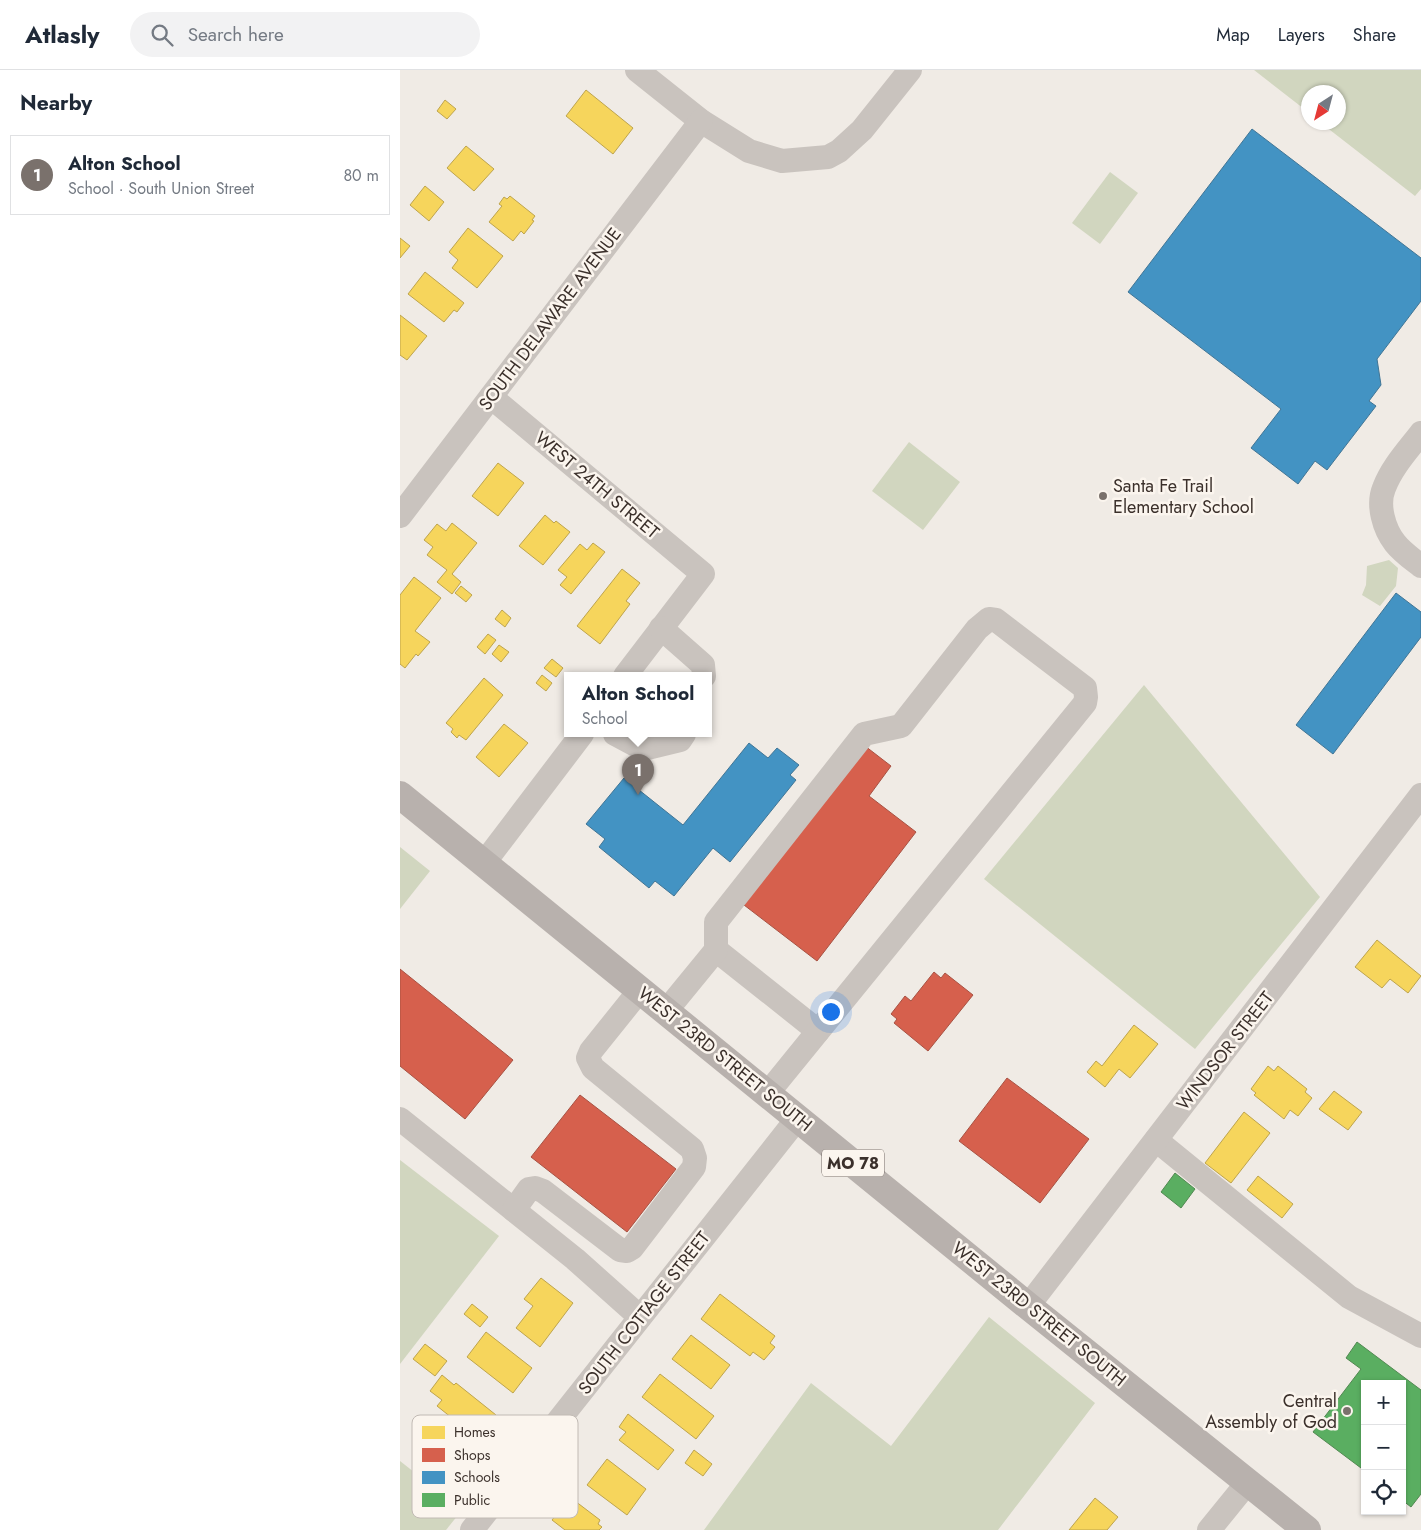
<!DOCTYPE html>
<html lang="en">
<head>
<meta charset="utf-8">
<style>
  :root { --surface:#fff; --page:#f2f2f3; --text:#1f2937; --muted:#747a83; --line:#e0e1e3; --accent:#7a716c }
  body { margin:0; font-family:Jost,sans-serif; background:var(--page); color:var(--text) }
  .controls { position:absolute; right:15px; bottom:15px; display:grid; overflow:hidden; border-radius:0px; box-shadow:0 1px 4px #0004 }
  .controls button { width:45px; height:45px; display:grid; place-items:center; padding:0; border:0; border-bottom:1px solid var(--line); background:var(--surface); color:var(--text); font:25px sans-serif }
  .compass { position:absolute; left:901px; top:15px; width:45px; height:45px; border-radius:50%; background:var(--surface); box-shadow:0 1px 4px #0004; rotate:216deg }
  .you { position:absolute; left:430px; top:941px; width:18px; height:18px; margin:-12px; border:4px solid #fff; border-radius:50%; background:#1a73e8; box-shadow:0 0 0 8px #1a73e833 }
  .badge { display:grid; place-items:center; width:32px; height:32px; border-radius:50%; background:var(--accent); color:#fff; font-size:16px; font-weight:700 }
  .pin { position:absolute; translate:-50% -41px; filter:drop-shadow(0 1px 2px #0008) }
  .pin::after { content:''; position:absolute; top:26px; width:18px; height:15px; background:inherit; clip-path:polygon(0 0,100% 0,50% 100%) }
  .popup { position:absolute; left:164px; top:602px; width:148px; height:65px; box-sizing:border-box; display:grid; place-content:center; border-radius:0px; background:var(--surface); filter:drop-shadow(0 1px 4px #0005); font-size:16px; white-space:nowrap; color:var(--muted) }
  .popup b { font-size:19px; color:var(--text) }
  .popup::after { content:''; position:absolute; left:50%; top:100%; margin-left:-10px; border:10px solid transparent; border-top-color:var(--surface) }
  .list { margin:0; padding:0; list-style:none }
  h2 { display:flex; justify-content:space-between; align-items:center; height:65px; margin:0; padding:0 20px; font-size:21px }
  h2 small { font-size:16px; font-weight:400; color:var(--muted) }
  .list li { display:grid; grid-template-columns:32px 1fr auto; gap:15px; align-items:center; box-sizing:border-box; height:80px; margin:0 10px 10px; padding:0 10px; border:1px solid var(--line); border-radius:0px }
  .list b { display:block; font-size:19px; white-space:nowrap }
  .list p { margin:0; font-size:16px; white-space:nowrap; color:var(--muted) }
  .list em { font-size:16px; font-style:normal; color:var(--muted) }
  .icon { flex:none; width:28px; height:28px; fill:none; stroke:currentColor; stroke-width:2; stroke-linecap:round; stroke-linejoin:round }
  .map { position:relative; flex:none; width:1021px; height:1460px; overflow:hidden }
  header { display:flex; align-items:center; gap:30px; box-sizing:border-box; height:70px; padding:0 25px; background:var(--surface); border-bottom:1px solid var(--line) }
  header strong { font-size:24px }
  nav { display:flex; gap:28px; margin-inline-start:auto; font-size:18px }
  .search { width:350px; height:45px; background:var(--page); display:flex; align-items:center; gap:12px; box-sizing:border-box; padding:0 18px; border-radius:28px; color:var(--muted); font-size:19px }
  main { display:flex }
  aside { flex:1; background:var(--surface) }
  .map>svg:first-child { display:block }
</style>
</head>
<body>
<header>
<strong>Atlasly</strong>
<div class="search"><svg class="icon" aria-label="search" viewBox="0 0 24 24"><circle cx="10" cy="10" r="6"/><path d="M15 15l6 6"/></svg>Search here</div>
<nav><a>Map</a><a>Layers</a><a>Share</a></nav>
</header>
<main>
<aside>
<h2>Nearby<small></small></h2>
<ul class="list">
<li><span class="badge">1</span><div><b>Alton School</b><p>School · South Union Street</p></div><em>80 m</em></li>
</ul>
</aside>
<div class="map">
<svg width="1021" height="1460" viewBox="0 0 1021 1460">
  <rect width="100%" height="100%" fill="#f0ebe5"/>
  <!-- green -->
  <g fill="#d1d6bf">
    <polygon points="854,0 1021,0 1021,119 1015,126 921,53 938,52 938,22 908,22 908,42"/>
    <polygon points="710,102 738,123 700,174 672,153"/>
    <polygon points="509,372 560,412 523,460 472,421"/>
    <polygon points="989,490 998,498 996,516 980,536 962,525 966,515 967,496"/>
    <polygon points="744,615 920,827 795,979 584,809"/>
    <polygon points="0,777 30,801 0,839"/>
    <polygon points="0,1090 99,1166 0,1294"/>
    <polygon points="589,1247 695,1333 598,1460 304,1460 411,1313 491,1376"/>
    <polygon points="0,1391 62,1440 46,1460 0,1460"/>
  </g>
  <!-- homes -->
  <g fill="#f6d55c" stroke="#bea44d">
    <polygon points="186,20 233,58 213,84 166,46"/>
    <polygon points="45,30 56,39 47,49 37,41"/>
    <polygon points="66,76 94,99 74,121 47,98"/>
    <polygon points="25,116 44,132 29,151 10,135"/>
    <polygon points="110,126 135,146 132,150 134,151 124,164 121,161 113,171 89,152 102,136 99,134 104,127 107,129"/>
    <polygon points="68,158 103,186 77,218 52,198 58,190 49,182"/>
    <polygon points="0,168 10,176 0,188"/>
    <polygon points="25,202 64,233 57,242 54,240 44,252 8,224"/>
    <polygon points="0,245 27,266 7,290 0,285"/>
    <polygon points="98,393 124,413 98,446 72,426"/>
    <polygon points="145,445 154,453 156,451 170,462 143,495 119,476"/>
    <polygon points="52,453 77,473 52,504 61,512 52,524 37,512 47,500 27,485 33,477 24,470 37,454 46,461"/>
    <polygon points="193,473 205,482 171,524 160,515 167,507 158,500 180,474 187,480"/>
    <polygon points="222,499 240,513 226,531 230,534 200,574 177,556"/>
    <polygon points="14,507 41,528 15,561 30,572 18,586 16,584 5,598 0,594 0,525"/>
    <polygon points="61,516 72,525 66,532 55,523"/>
    <polygon points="102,540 111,548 105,557 95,549"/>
    <polygon points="88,564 96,570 85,584 77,577"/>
    <polygon points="99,575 109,582 101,592 92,584"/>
    <polygon points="152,589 163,598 156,607 144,598"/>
    <polygon points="142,605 152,613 146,621 136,613"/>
    <polygon points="84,608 103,625 66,670 59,665 57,668 51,662 53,659 46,653"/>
    <polygon points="104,654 128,673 99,707 76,687"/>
    <polygon points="977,870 1021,906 1008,923 990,909 982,918 955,897"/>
    <polygon points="734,955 758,974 730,1008 719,999 705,1017 687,1002 696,991 702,996"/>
    <polygon points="868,996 874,1001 878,996 907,1019 905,1022 912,1028 898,1046 890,1040 884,1049 854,1025 856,1023 851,1019"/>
    <polygon points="934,1021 962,1042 948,1060 919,1039"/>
    <polygon points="844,1042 870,1063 831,1113 805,1093"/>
    <polygon points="858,1106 893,1134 882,1148 847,1120"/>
    <polygon points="141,1208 173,1233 140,1277 116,1258 133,1236 124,1229"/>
    <polygon points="320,1224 375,1266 370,1273 375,1277 364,1290 353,1282 350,1286 301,1249"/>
    <polygon points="72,1234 88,1247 80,1257 64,1244"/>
    <polygon points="86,1262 132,1298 113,1323 67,1287"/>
    <polygon points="291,1265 330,1295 311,1319 272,1289"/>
    <polygon points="25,1274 47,1291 35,1306 13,1289"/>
    <polygon points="260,1304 314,1346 296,1369 242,1327"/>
    <polygon points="42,1305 54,1315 56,1313 96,1345 77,1368 37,1336 42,1330 30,1321"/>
    <polygon points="228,1344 274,1380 258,1400 219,1370 226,1362 219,1357"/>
    <polygon points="31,1360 52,1375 48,1380 62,1390 45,1412 29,1401 33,1396 22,1388 24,1385 16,1380"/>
    <polygon points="294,1380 312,1394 303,1406 285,1393"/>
    <polygon points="207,1389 246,1419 227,1445 187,1415"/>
    <polygon points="695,1428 718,1447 707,1460 669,1460"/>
    <polygon points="168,1430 173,1434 175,1431 200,1450 198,1454 202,1457 199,1460 165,1460 152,1450"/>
  </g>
  <!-- shops -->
  <g fill="#d6604d" stroke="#a85243">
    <polygon points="465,676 491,696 469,726 516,762 417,891 344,835"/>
    <polygon points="0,899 113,990 65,1049 0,996"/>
    <polygon points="534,902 541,908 545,903 573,925 528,981 494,953 497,949 491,944 505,926 511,931"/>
    <polygon points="607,1008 689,1069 640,1133 559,1071"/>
    <polygon points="180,1025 276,1099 227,1162 131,1087"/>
  </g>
  <!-- schools -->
  <g fill="#4393c3" stroke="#417595">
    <polygon points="852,59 1021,188 1021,231 977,289 981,315 969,331 976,336 927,400 915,391 898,414 851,378 881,339 728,222"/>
    <polygon points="996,523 1021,542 1021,567 933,684 896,655"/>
    <polygon points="349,673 368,688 377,678 399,695 390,705 396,710 330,792 313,778 274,826 255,811 249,818 199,777 205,769 186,754 224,708 283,755"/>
  </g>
  <!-- public -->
  <g fill="#5aae61" stroke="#518851">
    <polygon points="775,1103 795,1119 781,1138 761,1122"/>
    <polygon points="957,1272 1021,1320 1021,1424 1011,1437 1002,1430 1002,1314 965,1314 965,1401 913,1362 961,1299 946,1288"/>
  </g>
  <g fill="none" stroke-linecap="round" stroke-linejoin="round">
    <!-- minor -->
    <g stroke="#c9c3be" stroke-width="24">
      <polyline points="237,0 301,51 349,81 382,91 428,87 439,81 462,60 510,0"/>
      <polyline points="91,327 303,504 225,606"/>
      <path d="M1021 363C1008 380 992 397 984 418 977 435 984 459 995 473 1002 482 1012 489 1021 496"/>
      <polyline points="0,446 301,51"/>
      <polyline points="261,558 303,595 304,606"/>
      <polyline points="215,664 243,679 280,670 284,664"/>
      <polyline points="84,793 182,664"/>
      <polyline points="316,880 418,961"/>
      <polyline points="266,941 316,880 316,852 464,664 501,656 577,559 589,549 596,550 685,618 686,627 685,633 367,1024"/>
      <polyline points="0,1049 175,1189 240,1247"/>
      <polyline points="756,1070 949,1227 1021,1266"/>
      <polyline points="114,1140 129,1119 135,1118 143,1121 220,1180 227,1181 232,1178 294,1097 295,1088 292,1079 193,998 188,988 191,981 240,920"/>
      <polyline points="628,1236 1021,725"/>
      <polyline points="72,1460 397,1049"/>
      <polyline points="809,1460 848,1412"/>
    </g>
    <!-- major -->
    <polyline stroke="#b8b1ad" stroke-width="28" points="0,725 628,1236 907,1460"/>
  </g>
  <!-- markers -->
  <g fill="#7a716c" stroke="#fbf5ee" stroke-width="2">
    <circle cx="703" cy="426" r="5"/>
    <circle cx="947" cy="1341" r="5"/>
  </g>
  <g text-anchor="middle" stroke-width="5" stroke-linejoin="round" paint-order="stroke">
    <!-- shield labels -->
    <rect fill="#fbf5ee" stroke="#756b66" stroke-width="1" x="422" y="1079.5" width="62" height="27" rx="4"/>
    <g font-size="16" font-weight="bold" fill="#3b302b">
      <text x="453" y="1099">MO 78</text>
    </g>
    <!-- street labels -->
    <g font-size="18" fill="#3b302b" stroke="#fbf5ee">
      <text transform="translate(150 249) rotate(-53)" y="6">SOUTH DELAWARE AVENUE</text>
      <text transform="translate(197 415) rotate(40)" y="6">WEST 24TH STREET</text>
      <text transform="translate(825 981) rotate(-52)" y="6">WINDSOR STREET</text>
      <text transform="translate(325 989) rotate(39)" y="6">WEST 23RD STREET SOUTH</text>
      <text transform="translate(244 1243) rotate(-52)" y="6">SOUTH COTTAGE STREET</text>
      <text transform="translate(639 1244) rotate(39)" y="6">WEST 23RD STREET SOUTH</text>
    </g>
    <!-- poi labels -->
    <g font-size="18" fill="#3b302b" stroke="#fbf5ee" text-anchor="start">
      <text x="713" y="422">Santa Fe Trail<tspan x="713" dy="21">Elementary School</tspan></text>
      <text x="937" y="1337" text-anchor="end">Central<tspan x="937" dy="21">Assembly of God</tspan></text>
    </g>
  </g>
  <!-- legend -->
  <rect x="12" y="1345" width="166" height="103" rx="8" fill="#fbf5ee" stroke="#c1bab4" stroke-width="1"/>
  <rect x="22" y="1356" width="23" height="13" fill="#f6d55c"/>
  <rect x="22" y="1378" width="23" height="14" fill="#d6604d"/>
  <rect x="22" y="1401" width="23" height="13" fill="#4393c3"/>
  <rect x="22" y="1423" width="23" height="14" fill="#5aae61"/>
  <g font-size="14" fill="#3b302b">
    <text x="54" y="1367">Homes</text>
    <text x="54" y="1390">Shops</text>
    <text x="54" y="1412">Schools</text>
    <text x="54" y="1435">Public</text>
  </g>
</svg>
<div class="controls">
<button>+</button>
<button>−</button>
<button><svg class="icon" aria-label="locate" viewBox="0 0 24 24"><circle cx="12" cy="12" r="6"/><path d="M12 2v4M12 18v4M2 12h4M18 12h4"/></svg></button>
</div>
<svg class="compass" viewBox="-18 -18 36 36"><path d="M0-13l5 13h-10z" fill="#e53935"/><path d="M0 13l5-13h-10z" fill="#747a83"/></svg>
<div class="you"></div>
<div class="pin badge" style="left:238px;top:725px">1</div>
<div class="popup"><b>Alton School</b>School</div>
</div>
</main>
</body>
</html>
